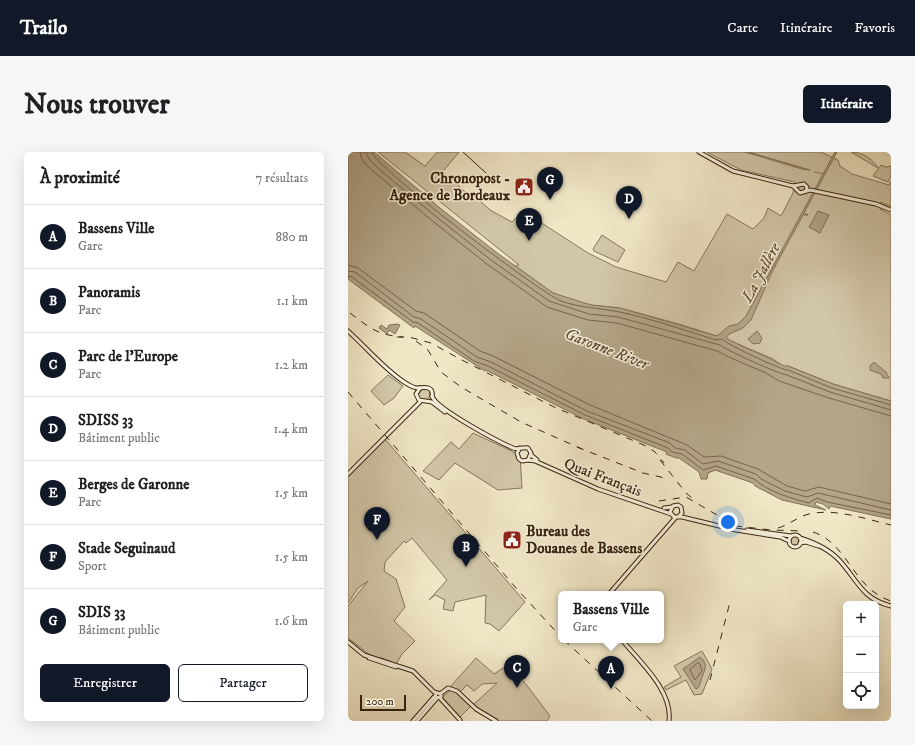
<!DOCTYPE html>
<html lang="fr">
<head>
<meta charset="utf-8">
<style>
  :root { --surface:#fff; --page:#f6f6f6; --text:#202124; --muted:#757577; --line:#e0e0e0; --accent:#111827 }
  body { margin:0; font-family:"IM FELL DW Pica",serif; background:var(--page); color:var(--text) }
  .controls { position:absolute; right:12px; bottom:12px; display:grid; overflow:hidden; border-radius:6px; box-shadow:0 4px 16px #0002 }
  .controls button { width:36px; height:36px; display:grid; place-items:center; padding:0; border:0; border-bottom:1px solid var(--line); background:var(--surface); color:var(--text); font:20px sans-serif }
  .scale { position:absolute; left:12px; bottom:10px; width:46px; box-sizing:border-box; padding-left:4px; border:2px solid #3a240f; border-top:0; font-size:11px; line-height:14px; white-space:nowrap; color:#3a240f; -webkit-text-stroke:3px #f5efdb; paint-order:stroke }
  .you { position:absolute; left:380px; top:370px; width:14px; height:14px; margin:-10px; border:3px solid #fff; border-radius:50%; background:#1a73e8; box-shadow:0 0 0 6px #1a73e833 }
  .badge { display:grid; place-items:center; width:26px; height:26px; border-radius:50%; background:var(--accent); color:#fff; font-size:13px; font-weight:700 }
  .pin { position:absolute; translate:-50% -33px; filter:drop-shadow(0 1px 2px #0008) }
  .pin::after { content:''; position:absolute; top:21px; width:14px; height:12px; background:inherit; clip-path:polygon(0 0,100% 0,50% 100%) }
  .popup { position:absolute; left:210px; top:439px; width:106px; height:52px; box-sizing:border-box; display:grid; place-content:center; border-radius:6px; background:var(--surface); filter:drop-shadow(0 1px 3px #0005); font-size:13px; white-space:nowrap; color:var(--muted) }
  .popup b { font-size:15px; color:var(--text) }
  .popup::after { content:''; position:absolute; left:50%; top:100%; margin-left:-8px; border:8px solid transparent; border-top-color:var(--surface) }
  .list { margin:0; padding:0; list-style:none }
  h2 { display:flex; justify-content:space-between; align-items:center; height:52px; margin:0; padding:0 16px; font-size:17px }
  h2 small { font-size:13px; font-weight:400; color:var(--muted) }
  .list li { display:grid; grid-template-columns:26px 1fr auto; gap:12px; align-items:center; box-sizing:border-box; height:64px; padding:0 16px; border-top:1px solid var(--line) }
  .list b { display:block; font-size:15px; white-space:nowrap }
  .list p { margin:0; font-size:13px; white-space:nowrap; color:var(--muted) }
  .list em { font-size:13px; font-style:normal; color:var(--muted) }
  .actions { display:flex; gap:8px; padding:12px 16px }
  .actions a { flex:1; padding:9px 0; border:1px solid var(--accent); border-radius:6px; text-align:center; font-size:14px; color:var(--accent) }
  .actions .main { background:var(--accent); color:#fff }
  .icon { flex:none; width:22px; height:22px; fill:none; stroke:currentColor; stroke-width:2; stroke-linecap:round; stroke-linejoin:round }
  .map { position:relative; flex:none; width:543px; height:569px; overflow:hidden; border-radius:6px }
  header { display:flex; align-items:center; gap:24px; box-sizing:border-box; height:56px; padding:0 20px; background:var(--accent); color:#fff }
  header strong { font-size:19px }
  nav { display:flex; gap:22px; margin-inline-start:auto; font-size:14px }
  .intro { display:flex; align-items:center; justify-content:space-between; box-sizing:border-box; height:96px; padding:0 24px }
  h1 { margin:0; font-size:28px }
  .button { padding:10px 18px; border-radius:6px; background:var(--accent); color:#fff; font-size:14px; font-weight:700 }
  main { display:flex; gap:24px; padding:0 24px }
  aside { flex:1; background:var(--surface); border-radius:6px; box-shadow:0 4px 16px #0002 }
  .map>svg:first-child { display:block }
</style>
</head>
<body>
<header>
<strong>Trailo</strong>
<nav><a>Carte</a><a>Itinéraire</a><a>Favoris</a></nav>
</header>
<div class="intro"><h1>Nous trouver</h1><a class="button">Itinéraire</a></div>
<main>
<aside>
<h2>À proximité<small>7 résultats</small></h2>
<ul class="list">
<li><span class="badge">A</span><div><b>Bassens Ville</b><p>Gare</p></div><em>880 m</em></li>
<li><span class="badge">B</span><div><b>Panoramis</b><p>Parc</p></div><em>1.1 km</em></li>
<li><span class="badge">C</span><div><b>Parc de l'Europe</b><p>Parc</p></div><em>1.2 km</em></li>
<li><span class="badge">D</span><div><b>SDISS 33</b><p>Bâtiment public</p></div><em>1.4 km</em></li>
<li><span class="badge">E</span><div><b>Berges de Garonne</b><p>Parc</p></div><em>1.5 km</em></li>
<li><span class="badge">F</span><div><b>Stade Seguinaud</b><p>Sport</p></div><em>1.5 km</em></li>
<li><span class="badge">G</span><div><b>SDIS 33</b><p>Bâtiment public</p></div><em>1.6 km</em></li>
</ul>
<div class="actions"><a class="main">Enregistrer</a><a>Partager</a></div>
</aside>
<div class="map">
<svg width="543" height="569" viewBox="0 0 543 569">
  <rect width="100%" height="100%" fill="#f0e7c7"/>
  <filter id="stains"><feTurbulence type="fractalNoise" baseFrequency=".005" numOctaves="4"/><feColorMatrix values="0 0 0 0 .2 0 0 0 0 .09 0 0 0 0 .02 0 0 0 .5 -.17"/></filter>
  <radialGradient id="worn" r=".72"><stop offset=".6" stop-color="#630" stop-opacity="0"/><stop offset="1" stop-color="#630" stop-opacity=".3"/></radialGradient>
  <!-- green -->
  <g fill="#d1c6a8" stroke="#86755c">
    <polygon points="30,0 57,0 77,14 89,0 111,0 91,24 107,30 120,43 129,46 142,58 164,70 175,59 240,101 268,115 318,130 330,110 346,119 379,62 405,77 416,66 420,56 433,64 445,41 447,30 393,18 359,0 473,0 490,8 492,14 504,22 541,33 543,29 543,54 532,50 532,57 543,63 543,249 485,232 440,214 436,215 425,207 378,187 331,172 272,156 243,153 216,146 205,141 167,114 171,113"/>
    <path d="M503 0C514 0 525 7 530 16Z"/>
    <polygon points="533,13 538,15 543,14 543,24 540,30 525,24"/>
    <polygon points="254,83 277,98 270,110 246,99 245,97"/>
    <polygon points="40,223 55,234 46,246 36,253 23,239"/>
    <circle cx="76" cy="242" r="6"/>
    <polygon points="125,281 172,303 174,336 150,338 107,311 91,328 75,319 103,290 111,297"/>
    <polygon points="36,286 177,450 151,479 142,472 137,471 138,443 107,450 105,459 95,457 97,448 87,443 81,448 99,428 64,386 58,391 56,389 37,410 36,419 48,427 57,455 46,469 67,489 54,502 48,512 34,506 27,507 0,486 0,454 20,429 10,436 0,451 0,324"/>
    <circle cx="447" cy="389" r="4.5"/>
    <polygon points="354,499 364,517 354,542 346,543 338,528 318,538 316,535 333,525 326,514"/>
    <polygon points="128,506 146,522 163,511 165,519 177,531 202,564 199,569 150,569 130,557 126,552 149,531 134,532 126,539 119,533 110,542 123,554 112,565 110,565 94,545 102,539 103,534"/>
  </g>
  <!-- water -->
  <g fill="#b2a588" stroke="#827158">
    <path d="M0 0H26L92 56 148 100 205 141 243 153 272 156 369 184 381 174 390 172 398 164 487 0H489L456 61 460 63H455L424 120 403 168 395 176 381 182 378 186C397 197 418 203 436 214H440L485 232 543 249V367L482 354 481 357 475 352 468 350 467 353 478 358 434 348 407 334 405 331 367 318 360 321 359 327H353L351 320 331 306H328L318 302 319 300 236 267 138 218 137 219 67 174 66 176 0 127Z"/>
    <polygon points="397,0 401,0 462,18 454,17"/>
    <polygon points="470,59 481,63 472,81 461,75"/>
    <polygon points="49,172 52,173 47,182 41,178 39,182 31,176 33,173 39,177 41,173"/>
    <polygon points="409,179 414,186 412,191 405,192 400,187"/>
    <polygon points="526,210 538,220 541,226 535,226 533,222 522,218 522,214"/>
    <path d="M352 505C362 513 355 520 353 529 351 534 352 535 348 537L335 517Z"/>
  </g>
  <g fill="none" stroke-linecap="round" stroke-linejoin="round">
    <!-- shore -->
    <g stroke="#76644c" stroke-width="1">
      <polyline points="12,0 14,7 18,13 82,67 139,112 199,155 240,168 269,171 369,199 383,206 418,221 431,229 481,246 543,264"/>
      <path d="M18 0 21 7 32 18 86 63 143 108 201 149 241 162 270 165 372 193C378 198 433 223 439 223L482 240 543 258"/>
      <path d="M24 0C25 14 191 140 213 149 232 156 252 156 272 160 304 167 336 178 368 188L374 187C378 192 435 219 440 218L484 236 543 253"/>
      <polyline points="0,113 10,116 68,159 76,161 132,199 145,204 242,253 339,293 356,305 373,304 410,317 439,334 457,339 471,335 543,352"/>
      <polyline points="0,119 7,120 66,165 73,167 129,205 143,210 239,259 322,291 327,296 337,298 355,312 370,309 408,322 413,327 437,339 459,345 470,341 543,358"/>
      <path d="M0 124 4 125 65 170 70 171 126 209 140 214 237 263 320 296 324 300 334 302 355 318 368 314 406 327C421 340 442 346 461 351L469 346 479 350 543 363"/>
      <polygon points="350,511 352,512 354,519 347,528 342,518"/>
    </g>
    <!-- stream -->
    <polyline stroke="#827158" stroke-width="1" points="467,20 475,22"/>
    <defs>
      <g id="secondary">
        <polyline points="351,0 385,19 445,34 452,41 462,38 528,52 543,58"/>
        <polyline points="445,34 456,32 459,35 458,39"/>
        <path d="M0 179C18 195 35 216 56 230 59 232 65 236 70 236 77 235 86 234 84 245"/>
        <polyline points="72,236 68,242 71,248 84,250 97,260"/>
        <path d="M84 244C88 257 151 290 165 296 170 298 174 295 180 296L183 301 180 308 174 309 171 307 169 301 172 296"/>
        <polyline points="183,303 189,308"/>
        <polyline points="180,308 187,309 250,337 323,362"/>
        <polyline points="0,322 72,250"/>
        <polyline points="316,356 324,355"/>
        <polyline points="331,364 334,361 333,355 330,353 325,354 322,360 326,365 334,365 388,378 432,385 441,389"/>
        <polyline points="399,378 443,384"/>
        <circle cx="447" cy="389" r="6"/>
        <path d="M452 386C468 391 481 397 492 409 510 429 514 447 543 454"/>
        <polyline points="452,391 458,390 470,394"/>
        <polyline points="261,442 328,365"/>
        <path d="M274 488C292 510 325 539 321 569"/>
        <polyline points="0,490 16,503 65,519 86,540 93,542 93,545 87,546 88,541"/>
        <polyline points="21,506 48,515"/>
        <polyline points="92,542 100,536 109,539 128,557 148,569"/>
        <polyline points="92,546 112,568"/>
        <polyline points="65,569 86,545"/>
        <polyline points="69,569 89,546"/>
      </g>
    </defs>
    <!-- secondary casing -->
    <use href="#secondary" stroke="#3a240f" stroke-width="5"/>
    <!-- secondary -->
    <use href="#secondary" stroke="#f5efdb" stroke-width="3"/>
    <!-- tram -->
    <polyline stroke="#3a240f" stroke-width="1" points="115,0 138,21"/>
    <!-- rail -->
    <g stroke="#3a240f" stroke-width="1" stroke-dasharray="7 7" stroke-linecap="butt">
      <path d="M2 161C22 176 29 183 55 185"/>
      <polyline points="49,185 61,185 83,191 110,206 206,255 298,294 307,300 316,311"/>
      <polyline points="68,189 80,198 93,220 113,235 173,270 234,297"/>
      <polyline points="0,240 168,436 213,485"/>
      <polyline points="229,295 295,321 317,326"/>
      <polyline points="312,308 338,341 349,350"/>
      <polyline points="311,349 338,345 388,374 423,378 455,379"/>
      <path d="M430 376C441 373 449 365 461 362 488 356 517 367 543 373"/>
      <path d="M465 380C500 391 505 437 543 449"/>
      <polyline points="216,488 304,569"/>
      <polyline points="362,528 382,450"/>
    </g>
  </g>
  <!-- icons -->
  <defs>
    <symbol id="civic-square" viewBox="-11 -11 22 22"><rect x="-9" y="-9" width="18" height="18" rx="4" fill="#8f2418" stroke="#f5efdb"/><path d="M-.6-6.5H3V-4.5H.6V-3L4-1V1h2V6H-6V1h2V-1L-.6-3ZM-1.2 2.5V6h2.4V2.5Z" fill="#fff"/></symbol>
  </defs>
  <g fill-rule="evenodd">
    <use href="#civic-square" x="165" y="24" width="22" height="22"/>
    <use href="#civic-square" x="153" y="377" width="22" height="22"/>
  </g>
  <g text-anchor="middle" stroke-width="3" stroke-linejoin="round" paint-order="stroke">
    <!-- poi labels -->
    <g font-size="15" font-weight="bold" fill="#3a240f" stroke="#f5efdb" text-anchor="end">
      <text x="162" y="31">Chronopost -<tspan x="162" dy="17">Agence de Bordeaux</tspan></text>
      <text x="178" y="384" text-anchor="start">Bureau des<tspan x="178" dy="17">Douanes de Bassens</tspan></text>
    </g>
    <!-- street labels -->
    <g font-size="15" fill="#3a240f" stroke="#f5efdb">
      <text transform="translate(255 325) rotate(21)" y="5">Quai Français</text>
    </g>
    <!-- water labels -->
    <g font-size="16" font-style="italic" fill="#645139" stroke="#f5efdb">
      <text transform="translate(412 120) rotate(-62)" y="6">La Jallère</text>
      <text transform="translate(259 196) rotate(21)" y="6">Garonne River</text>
    </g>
  </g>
  <rect width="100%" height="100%" filter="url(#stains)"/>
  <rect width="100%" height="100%" fill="url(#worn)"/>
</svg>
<div class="controls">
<button>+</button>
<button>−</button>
<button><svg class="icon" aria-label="locate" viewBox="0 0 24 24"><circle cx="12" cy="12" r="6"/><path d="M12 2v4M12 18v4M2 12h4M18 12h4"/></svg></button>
</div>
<div class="scale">200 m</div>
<div class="you"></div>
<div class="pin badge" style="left:263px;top:537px">A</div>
<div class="popup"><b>Bassens Ville</b>Gare</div>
<div class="pin badge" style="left:118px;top:415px">B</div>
<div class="pin badge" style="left:169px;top:536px">C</div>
<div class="pin badge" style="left:281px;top:67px">D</div>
<div class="pin badge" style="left:181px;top:89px">E</div>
<div class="pin badge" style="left:29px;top:388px">F</div>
<div class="pin badge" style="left:202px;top:48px">G</div>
</div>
</main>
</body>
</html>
